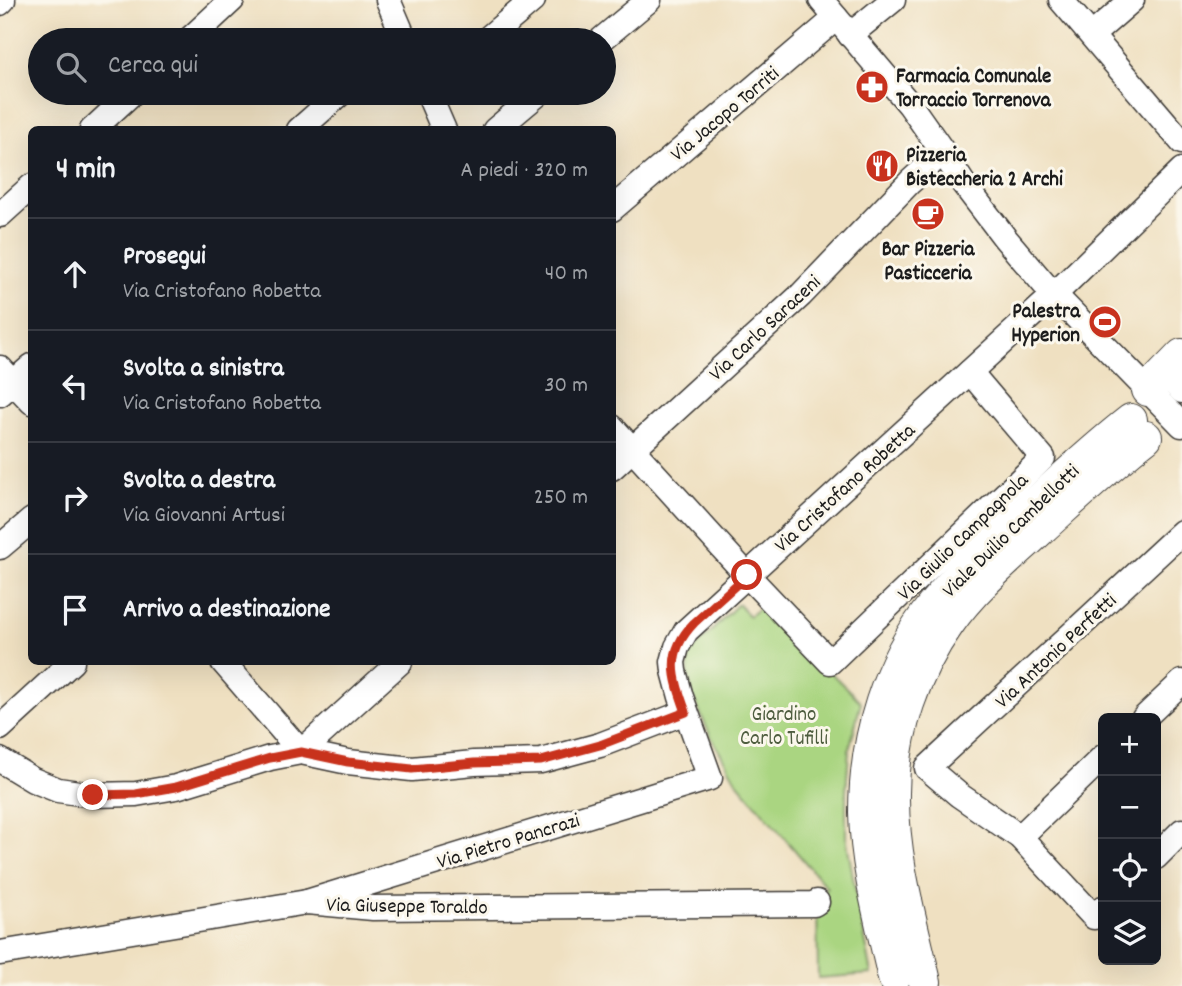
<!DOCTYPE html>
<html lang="it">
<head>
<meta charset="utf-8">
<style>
  :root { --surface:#171b24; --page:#242831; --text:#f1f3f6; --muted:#9ea1a6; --line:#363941 }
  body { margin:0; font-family:Dekko,sans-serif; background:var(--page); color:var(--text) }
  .controls { position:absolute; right:21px; bottom:21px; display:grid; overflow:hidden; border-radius:10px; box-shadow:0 7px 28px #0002 }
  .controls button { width:63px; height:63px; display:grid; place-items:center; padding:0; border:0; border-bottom:2px solid var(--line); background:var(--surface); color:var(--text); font:35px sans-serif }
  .stop { position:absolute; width:21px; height:21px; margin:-16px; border:5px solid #c8321e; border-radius:50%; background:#fff }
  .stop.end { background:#c8321e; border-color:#fff; box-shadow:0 2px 7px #0008 }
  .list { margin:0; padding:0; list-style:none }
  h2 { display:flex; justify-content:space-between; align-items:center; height:91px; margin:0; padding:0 28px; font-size:30px }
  h2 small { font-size:23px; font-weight:400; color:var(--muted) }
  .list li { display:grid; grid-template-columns:46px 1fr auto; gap:21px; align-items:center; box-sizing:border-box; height:112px; padding:0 28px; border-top:2px solid var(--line) }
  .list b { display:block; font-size:26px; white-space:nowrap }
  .list p { margin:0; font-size:23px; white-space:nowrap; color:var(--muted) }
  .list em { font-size:23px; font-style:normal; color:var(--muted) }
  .icon { flex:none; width:38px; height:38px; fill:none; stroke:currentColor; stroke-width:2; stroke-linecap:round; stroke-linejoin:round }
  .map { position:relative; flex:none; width:1182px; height:986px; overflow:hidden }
  .search { position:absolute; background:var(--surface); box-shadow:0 7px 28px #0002; left:28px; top:28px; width:588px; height:77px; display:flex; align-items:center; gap:18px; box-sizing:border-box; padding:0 24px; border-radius:38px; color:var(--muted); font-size:26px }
  .panel { position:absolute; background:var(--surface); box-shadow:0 7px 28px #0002; left:28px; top:126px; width:588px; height:539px; border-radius:10px }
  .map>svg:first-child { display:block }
</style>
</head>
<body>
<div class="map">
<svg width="1182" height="986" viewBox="0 0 1182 986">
  <rect width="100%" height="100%" fill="#fbf7ec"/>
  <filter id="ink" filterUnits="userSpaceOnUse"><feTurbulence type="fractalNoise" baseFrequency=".0143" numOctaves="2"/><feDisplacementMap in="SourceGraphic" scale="14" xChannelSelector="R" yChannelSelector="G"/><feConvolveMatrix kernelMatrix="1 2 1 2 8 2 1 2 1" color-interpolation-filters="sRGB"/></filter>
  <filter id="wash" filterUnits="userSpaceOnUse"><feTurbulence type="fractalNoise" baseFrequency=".00686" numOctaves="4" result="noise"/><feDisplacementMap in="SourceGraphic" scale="28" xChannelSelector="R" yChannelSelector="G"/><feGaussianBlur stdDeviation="1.57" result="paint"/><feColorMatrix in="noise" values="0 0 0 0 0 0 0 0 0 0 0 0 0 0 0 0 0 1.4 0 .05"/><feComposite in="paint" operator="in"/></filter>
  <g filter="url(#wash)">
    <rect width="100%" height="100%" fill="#efe0c1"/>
    <!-- green -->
    <polygon fill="#aad581" stroke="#63784e" stroke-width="2" points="738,604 749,616 762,606 861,702 849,750 846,792 846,836 855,889 872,974 818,978 817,894 827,888 737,782 710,735 692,695 688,672 689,654"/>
  </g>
  <g filter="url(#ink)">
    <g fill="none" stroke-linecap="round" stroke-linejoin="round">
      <defs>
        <g id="minor">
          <polyline points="388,0 405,40"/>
          <polyline points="821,0 910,105 943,152 963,183 1005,238 1045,285 1182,425"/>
          <polyline points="1061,0 1182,142"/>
          <polyline points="0,3 3,0"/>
          <polyline points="850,35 893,0"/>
          <polyline points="1092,35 1132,0"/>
          <polyline points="189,40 232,0"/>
          <polyline points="486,40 533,0"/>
          <polyline points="601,40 649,0"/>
          <polyline points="428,93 444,130"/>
          <polyline points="92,130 132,93"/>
          <polyline points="299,130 341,93"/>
          <polyline points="495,130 539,93"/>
          <polyline points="612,209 836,18"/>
          <polyline points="0,215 32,186"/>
          <polyline points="0,368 32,402"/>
          <polyline points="1165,374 1182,391"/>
          <polyline points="0,394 32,366"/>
          <polyline points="612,427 747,575 830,662 1043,458 970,372"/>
          <polyline points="612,468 801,295 910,182 943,152"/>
          <polyline points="0,547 32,520"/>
          <polyline points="223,662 301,752"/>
          <polyline points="1144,718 1182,682"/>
          <polyline points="0,728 72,662"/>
          <polyline points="301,752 400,662"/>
          <polyline points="0,760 33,780 58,790 93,795 136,794 176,787 270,758 301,752 348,762 412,769 474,763 541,761 600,745 686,712"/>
          <polyline points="1020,837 1103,757"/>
          <polyline points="1156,857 1182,831"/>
          <polyline points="307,902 710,778 681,697 674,671 673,662 677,647 686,631 1054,295 1182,170"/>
          <polyline points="1103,908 1094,917 1020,837 959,795 927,768 1182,532"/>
          <polyline points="0,953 307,902 373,908 814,904 817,902"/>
        </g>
        <g id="major">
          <polyline points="1148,390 1182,355"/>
          <path d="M894 978C882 924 866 868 865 812 865 737 887 663 934 604 962 570 995 540 1027 511 1061 480 1095 448 1131 420"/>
          <path d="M925 982C911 920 892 857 893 793 893 733 914 672 949 623 974 587 1010 558 1042 528 1076 497 1110 465 1146 437"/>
        </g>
      </defs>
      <!-- minor casing -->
      <use href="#minor" stroke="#3c3935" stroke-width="27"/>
      <!-- major casing -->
      <use href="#major" stroke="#3c3935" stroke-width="34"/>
      <!-- minor -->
      <use href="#minor" stroke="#fff" stroke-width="24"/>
      <!-- major -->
      <use href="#major" stroke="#fff" stroke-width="32"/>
    </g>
  </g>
  <g fill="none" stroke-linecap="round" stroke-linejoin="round" filter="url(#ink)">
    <!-- route -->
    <path stroke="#c8321e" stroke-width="9" d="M93 795 136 794 176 787 270 758 301 752 348 762 412 769 474 763 541 761 600 745 686 712C673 676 665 653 694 623L747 575"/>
  </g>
  <!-- icons -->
  <defs>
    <symbol id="pharmacy-disc" viewBox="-11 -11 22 22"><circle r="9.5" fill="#c8321e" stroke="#fbf7ec"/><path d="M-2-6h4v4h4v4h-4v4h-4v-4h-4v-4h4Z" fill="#fff"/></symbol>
    <symbol id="restaurant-disc" viewBox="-11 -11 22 22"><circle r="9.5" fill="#c8321e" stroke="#fbf7ec"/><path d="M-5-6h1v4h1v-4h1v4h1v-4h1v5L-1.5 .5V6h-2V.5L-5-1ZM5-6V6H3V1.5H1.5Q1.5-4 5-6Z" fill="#fff"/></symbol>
    <symbol id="cafe-disc" viewBox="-11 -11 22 22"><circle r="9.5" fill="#c8321e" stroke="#fbf7ec"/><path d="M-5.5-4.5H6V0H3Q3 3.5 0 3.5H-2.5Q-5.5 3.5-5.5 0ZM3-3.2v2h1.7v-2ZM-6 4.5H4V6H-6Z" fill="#fff"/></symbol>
    <symbol id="stadium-disc" viewBox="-11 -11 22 22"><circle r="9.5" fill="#c8321e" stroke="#fbf7ec"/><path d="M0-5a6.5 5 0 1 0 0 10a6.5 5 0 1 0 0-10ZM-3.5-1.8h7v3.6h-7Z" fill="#fff"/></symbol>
  </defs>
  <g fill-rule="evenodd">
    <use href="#pharmacy-disc" x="853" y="68" width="38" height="38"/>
    <use href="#restaurant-disc" x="863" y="147" width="38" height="38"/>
    <use href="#cafe-disc" x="909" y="195" width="38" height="38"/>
    <use href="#stadium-disc" x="1086" y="303" width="38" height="38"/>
  </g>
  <g text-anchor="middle" stroke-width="6" stroke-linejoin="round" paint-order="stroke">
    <!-- poi labels -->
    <g font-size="21" font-weight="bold" fill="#1c1c1c" stroke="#fbf7ec" text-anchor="start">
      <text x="896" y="82">Farmacia Comunale<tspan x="896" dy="24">Torraccio Torrenova</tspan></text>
      <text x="906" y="161">Pizzeria<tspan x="906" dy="24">Bisteccheria 2 Archi</tspan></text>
      <text x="928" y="255" text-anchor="middle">Bar Pizzeria<tspan x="928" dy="24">Pasticceria</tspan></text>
      <text x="1080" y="317" text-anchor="end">Palestra<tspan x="1080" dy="24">Hyperion</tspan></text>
    </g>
    <!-- street labels -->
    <g font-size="21" fill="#1c1c1c" stroke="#fbf7ec">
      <text transform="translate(724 113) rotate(-40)" y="7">Via Jacopo Torriti</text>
      <text transform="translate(764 327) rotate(-43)" y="7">Via Carlo Saraceni</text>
      <text transform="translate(844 487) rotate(-42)" y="7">Via Cristofano Robetta</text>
      <text transform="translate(1010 530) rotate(-44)" y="7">Viale Duilio Cambellotti</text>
      <text transform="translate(962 536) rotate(-44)" y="7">Via Giulio Campagnola</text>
      <text transform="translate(1055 650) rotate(-43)" y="7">Via Antonio Perfetti</text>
      <text transform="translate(508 840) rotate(-17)" y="7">Via Pietro Pancrazi</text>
      <text transform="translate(407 905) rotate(1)" y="7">Via Giuseppe Toraldo</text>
    </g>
    <!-- park labels -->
    <g font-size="21" fill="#4e5d3f" stroke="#fbf7ec">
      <text x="784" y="720">Giardino<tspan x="784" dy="24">Carlo Tufilli</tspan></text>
    </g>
  </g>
</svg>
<div class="controls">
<button>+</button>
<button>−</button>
<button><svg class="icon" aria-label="locate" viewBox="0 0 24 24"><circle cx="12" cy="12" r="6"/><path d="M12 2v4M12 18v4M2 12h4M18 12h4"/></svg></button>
<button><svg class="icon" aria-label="layers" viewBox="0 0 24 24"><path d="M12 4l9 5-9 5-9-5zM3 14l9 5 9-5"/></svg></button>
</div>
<div class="stop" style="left:747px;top:575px"></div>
<div class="stop end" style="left:93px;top:795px"></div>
<div class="search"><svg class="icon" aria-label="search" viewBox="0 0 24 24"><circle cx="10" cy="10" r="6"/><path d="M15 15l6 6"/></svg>Cerca qui</div>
<section class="panel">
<h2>4 min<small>A piedi · 320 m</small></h2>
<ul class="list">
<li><svg class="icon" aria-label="ahead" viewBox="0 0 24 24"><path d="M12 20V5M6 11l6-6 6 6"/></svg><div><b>Prosegui</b><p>Via Cristofano Robetta</p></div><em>40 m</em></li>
<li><svg class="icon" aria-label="left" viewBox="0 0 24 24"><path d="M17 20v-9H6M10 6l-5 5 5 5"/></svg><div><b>Svolta a sinistra</b><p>Via Cristofano Robetta</p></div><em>30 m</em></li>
<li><svg class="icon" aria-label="right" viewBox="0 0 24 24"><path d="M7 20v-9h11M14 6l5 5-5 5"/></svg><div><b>Svolta a destra</b><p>Via Giovanni Artusi</p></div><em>250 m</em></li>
<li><svg class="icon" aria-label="arrive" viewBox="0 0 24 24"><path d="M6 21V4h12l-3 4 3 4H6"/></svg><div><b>Arrivo a destinazione</b></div></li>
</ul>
</section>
</div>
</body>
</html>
